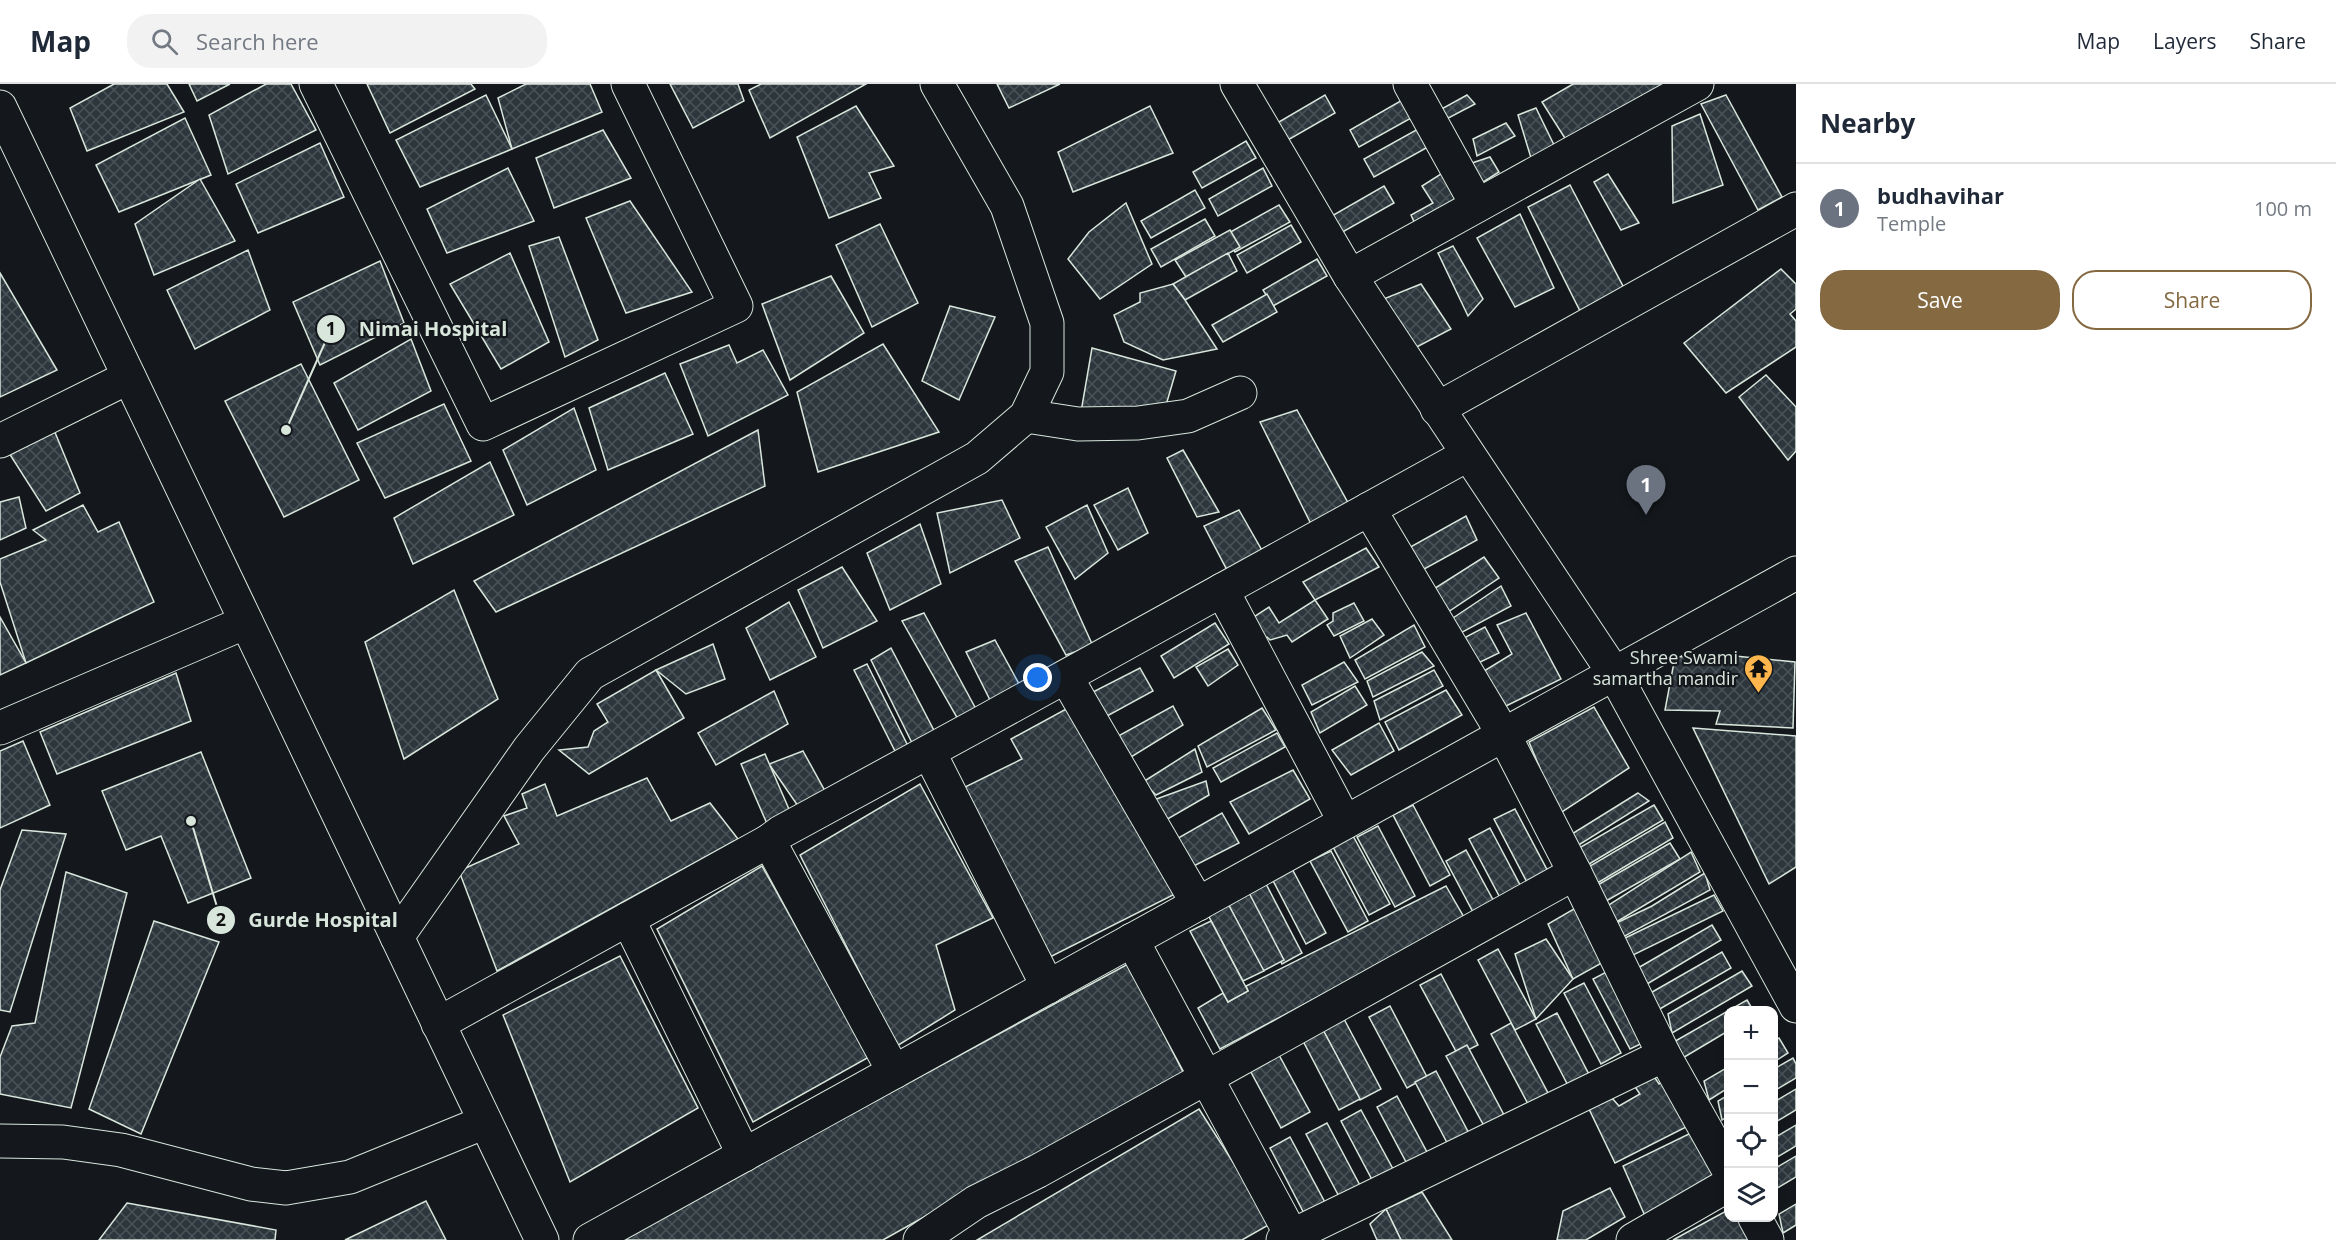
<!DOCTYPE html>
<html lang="en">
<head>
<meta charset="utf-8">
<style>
  :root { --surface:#fff; --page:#f2f2f3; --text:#1f2937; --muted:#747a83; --line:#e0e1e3; --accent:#846941 }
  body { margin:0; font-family:"Open Sans",sans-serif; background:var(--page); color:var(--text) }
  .controls { position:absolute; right:18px; bottom:18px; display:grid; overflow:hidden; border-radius:12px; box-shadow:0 3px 9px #0003 }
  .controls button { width:54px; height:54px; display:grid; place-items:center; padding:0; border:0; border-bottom:2px solid var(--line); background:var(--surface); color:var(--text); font:30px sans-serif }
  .you { position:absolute; left:1038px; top:594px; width:21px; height:21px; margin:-15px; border:4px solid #fff; border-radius:50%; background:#1a73e8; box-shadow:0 0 0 9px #1a73e833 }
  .badge { display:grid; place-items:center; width:39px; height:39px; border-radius:50%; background:var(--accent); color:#fff; font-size:20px; font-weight:700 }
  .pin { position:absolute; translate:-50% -50px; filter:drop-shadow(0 2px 3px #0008) }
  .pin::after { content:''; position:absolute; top:32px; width:21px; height:18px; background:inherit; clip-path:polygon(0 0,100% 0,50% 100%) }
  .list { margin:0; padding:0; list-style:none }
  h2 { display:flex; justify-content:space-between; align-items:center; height:78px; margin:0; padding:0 24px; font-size:26px }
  h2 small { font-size:20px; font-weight:400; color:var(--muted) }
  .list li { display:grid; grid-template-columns:39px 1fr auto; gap:18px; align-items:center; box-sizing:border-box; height:90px; padding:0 24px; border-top:2px solid var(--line) }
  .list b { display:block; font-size:22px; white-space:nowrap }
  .list p { margin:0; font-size:20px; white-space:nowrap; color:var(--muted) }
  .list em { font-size:20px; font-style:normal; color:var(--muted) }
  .actions { display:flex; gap:12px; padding:18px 24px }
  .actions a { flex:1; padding:14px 0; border:2px solid var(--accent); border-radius:24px; text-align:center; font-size:21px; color:var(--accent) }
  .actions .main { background:var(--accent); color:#fff }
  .icon { flex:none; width:33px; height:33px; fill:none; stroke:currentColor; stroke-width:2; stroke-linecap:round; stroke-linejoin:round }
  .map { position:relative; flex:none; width:1796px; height:1156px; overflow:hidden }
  header { display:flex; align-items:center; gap:36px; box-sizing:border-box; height:84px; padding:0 30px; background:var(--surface); border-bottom:2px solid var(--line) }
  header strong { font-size:28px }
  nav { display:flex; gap:33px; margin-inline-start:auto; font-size:21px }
  .search { width:420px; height:54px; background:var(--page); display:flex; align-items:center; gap:15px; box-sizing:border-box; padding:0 21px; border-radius:24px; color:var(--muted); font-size:22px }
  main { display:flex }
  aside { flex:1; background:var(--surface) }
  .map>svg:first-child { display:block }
</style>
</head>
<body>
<header>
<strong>Map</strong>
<div class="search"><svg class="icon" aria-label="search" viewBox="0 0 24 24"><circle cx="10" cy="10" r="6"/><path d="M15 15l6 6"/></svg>Search here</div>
<nav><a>Map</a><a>Layers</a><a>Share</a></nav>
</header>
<main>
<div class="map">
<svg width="1796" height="1156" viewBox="0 0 1796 1156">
  <defs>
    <pattern id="building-cross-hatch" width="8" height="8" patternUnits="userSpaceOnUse" patternTransform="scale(1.5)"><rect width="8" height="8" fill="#2c363c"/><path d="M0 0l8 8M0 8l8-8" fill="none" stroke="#4a5358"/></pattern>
  </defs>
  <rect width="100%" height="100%" fill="#14181c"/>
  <!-- building -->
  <g fill="url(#building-cross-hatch)" stroke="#d8e6dc" stroke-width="1.5">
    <polygon points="114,0 167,0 184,28 87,67 70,24"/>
    <polygon points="189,0 230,0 197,17"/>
    <polygon points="266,0 291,0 316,46 228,90 209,31"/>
    <polygon points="367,0 471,0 475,5 390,49"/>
    <polygon points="526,0 590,0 602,28 512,65 498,14"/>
    <polygon points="670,0 738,0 744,17 693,44"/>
    <polygon points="761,0 866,0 770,54 749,6"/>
    <polygon points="997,0 1060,0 1009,24"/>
    <polygon points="1573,0 1682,0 1568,59 1542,18"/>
    <polygon points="486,11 512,65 420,103 396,56"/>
    <polygon points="1325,11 1335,29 1281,60 1272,42"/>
    <polygon points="1467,11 1475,20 1439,39 1436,28"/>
    <polygon points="1726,11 1782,113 1758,126 1701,20"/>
    <polygon points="1404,15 1413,33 1359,63 1350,46"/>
    <polygon points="856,22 894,82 869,89 881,114 829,134 797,53"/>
    <polygon points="1150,22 1173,69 1073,108 1058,68"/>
    <polygon points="1536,24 1554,61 1531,74 1518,31"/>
    <polygon points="1700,30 1723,101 1673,119 1672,42"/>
    <polygon points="185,34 211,91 119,128 96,81"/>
    <polygon points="1506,39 1515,52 1477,72 1473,55"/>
    <polygon points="1418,45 1428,63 1374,93 1364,75"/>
    <polygon points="603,46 631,94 554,124 536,74"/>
    <polygon points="1246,57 1256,74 1202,104 1193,88"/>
    <polygon points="320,59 344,113 258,149 236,100"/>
    <polygon points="1490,73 1499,88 1477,102 1469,80"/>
    <polygon points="508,84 534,137 447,169 427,125"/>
    <polygon points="1263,84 1272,102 1218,132 1209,115"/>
    <polygon points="1444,88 1461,118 1416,142 1411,131 1433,119 1422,102"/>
    <polygon points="1608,90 1639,139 1621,146 1594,98"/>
    <polygon points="200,95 235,157 154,191 135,140"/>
    <polygon points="1570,101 1624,204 1580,227 1528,123"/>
    <polygon points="1384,102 1394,119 1339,150 1330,133"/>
    <polygon points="1195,106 1205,124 1151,154 1141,137"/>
    <polygon points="630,117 692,208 626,229 586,134"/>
    <polygon points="1126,119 1152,180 1100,215 1068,175 1089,148"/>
    <polygon points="1279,121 1290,138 1235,168 1225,151"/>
    <polygon points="1520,130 1554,204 1515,223 1477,154"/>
    <polygon points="1205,135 1215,152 1161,183 1151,165"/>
    <polygon points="880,140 918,219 872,243 836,161"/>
    <polygon points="1291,141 1301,158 1247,189 1237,171"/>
    <polygon points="1230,146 1240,163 1186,193 1175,176"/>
    <polygon points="559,153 598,256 565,273 529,162"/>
    <polygon points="1453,162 1483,215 1468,232 1438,169"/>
    <polygon points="248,166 270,226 195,265 167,206"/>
    <polygon points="510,169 549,258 501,285 450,200"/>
    <polygon points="1228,169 1237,187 1185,216 1173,200"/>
    <polygon points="1317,175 1327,192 1273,222 1263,206"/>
    <polygon points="380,177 404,239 320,281 293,218"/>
    <polygon points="1781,185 1796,200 1796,225 1790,230 1796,237 1796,263 1726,309 1684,259"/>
    <polygon points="0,189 57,286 0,313"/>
    <polygon points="831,192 864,249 790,296 762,220"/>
    <polygon points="1173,200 1185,216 1217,265 1163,276 1124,258 1114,231 1140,218 1140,209"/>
    <polygon points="1421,200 1451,245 1411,266 1381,216"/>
    <polygon points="1267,210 1277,228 1223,258 1212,241"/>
    <polygon points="950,222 995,233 959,316 922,297"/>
    <polygon points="411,255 431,307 358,346 334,299"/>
    <polygon points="883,260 939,348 818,388 797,308"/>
    <polygon points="729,261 737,279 763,266 788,311 708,352 680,280"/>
    <polygon points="1092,264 1176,287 1164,328 1081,328"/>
    <polygon points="301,280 359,396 284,433 225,317"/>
    <polygon points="665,289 693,350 608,386 589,324"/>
    <polygon points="1766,291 1796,323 1796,367 1788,376 1739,313"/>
    <polygon points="444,320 471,377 385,414 357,359"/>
    <polygon points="574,324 596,386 527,421 503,366"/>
    <polygon points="1297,326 1352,426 1313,444 1260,338"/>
    <polygon points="54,346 80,409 46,427 9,369"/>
    <polygon points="758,346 765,402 496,528 474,497"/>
    <polygon points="1183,366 1219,428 1197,433 1167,374"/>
    <polygon points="490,378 514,431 413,480 394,434"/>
    <polygon points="1128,404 1148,449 1118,466 1094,421"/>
    <polygon points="19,413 26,444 0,456 0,418"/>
    <polygon points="1002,416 1020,454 950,489 937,429"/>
    <polygon points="83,421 98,448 119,438 154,518 26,579 0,498 0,475 46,456 33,446"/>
    <polygon points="1087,421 1108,469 1075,495 1046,443"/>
    <polygon points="1239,426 1264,470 1227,486 1204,442"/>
    <polygon points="1466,432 1477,456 1417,489 1405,466"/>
    <polygon points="920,440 941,500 890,526 867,469"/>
    <polygon points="1048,463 1093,562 1066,571 1015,477"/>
    <polygon points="1366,464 1379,483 1315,516 1303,498"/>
    <polygon points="1484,473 1499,494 1445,530 1429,508"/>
    <polygon points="842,483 877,537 823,564 798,506"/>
    <polygon points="1501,502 1511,522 1457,551 1453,534"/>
    <polygon points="454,506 498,615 404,675 365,558"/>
    <polygon points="1315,516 1328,535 1292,558 1287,551 1270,556 1267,553 1253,557 1246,538 1269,523 1279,539"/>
    <polygon points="789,518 816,573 770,596 746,544"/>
    <polygon points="1354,519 1364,537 1334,552 1327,541 1333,537 1333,529"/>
    <polygon points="924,529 983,638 963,644 902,537"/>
    <polygon points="1526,529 1561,595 1506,622 1484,587 1512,570 1497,541"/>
    <polygon points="0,533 26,579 0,591"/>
    <polygon points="1372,535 1384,551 1350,574 1340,552"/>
    <polygon points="1215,539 1229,560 1174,594 1161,572"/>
    <polygon points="1414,541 1425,563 1365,595 1355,576"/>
    <polygon points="1485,543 1499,569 1474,581 1462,555"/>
    <polygon points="995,556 1024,609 994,624 966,568"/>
    <polygon points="713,560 725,595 686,610 656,586"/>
    <polygon points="891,564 939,656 917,669 871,576"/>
    <polygon points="1228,565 1238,581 1208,602 1196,583"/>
    <polygon points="1422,568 1434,582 1373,613 1367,597"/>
    <polygon points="1725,571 1795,578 1793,644 1716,640 1720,627 1665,626 1675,573"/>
    <polygon points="1344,578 1358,598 1312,621 1302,601"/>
    <polygon points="867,580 915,676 899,675 854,586"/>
    <polygon points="1140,584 1153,607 1098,637 1087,611"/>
    <polygon points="656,586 684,634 589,690 559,666 588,663 594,647 608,638 597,620"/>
    <polygon points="1434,586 1443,602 1380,636 1374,617"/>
    <polygon points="176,589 191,637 57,690 40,648"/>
    <polygon points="1355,602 1367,621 1320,649 1311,628"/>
    <polygon points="1446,606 1462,631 1399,666 1385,638"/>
    <polygon points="774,607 788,640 716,681 698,649"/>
    <polygon points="1173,622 1183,641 1123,678 1111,656"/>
    <polygon points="1594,623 1629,684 1559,730 1529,658"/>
    <polygon points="1068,624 1175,810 1048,874 963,704 1022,675 1011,655"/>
    <polygon points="1262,624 1276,646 1207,683 1198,662"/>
    <polygon points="1379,639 1394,667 1351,691 1332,666"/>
    <polygon points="1693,644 1796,652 1796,783 1769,800"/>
    <polygon points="1277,649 1285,663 1221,698 1213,684"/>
    <polygon points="23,657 50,721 0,744 0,667"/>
    <polygon points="1195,665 1202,688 1156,711 1143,698"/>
    <polygon points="803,667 825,707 798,722 769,680"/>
    <polygon points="201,668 251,794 188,819 161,752 126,766 102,707"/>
    <polygon points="765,670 792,732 768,742 741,680"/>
    <polygon points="1293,686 1310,715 1249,750 1230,718"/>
    <polygon points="647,694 671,737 710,719 738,755 497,887 459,787 519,760 504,732 527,724 522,710 545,700 557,732"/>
    <polygon points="1206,697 1209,711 1159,740 1151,717"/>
    <polygon points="920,700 993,834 936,861 955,926 897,962 800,771"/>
    <polygon points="1638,709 1649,717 1574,764 1567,753"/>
    <polygon points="1413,721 1450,791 1430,802 1393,731"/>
    <polygon points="1654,721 1663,736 1584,783 1579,764"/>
    <polygon points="1515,725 1552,795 1531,806 1494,735"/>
    <polygon points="1222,729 1239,759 1184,787 1173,757"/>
    <polygon points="1665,738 1673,754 1594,801 1590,782"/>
    <polygon points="1378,742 1415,812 1395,823 1357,753"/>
    <polygon points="1490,744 1527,814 1506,825 1469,755"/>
    <polygon points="22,746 66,750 10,928 0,926 0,806"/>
    <polygon points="1352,750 1390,820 1369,831 1332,761"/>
    <polygon points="1670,759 1680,775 1599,821 1596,802"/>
    <polygon points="1466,766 1504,836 1483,847 1446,777"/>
    <polygon points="1331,767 1368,837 1348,848 1310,777"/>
    <polygon points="1691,768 1700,788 1608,843 1604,824"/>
    <polygon points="1289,779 1326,849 1306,860 1269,789"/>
    <polygon points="762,782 869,973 753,1038 657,845"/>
    <polygon points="66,788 127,809 71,1024 0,1010 0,973 12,942 35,939"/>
    <polygon points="1705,789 1710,806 1612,859 1608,843 1652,822"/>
    <polygon points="1265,798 1302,869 1282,880 1245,809"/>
    <polygon points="1446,802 1465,835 1220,965 1198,924 1223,909 1228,918 1248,907 1246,902"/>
    <polygon points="1247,805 1284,876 1263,887 1226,816"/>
    <polygon points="1714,811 1723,827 1625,875 1621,856"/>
    <polygon points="1226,816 1264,887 1243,897 1206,827"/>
    <polygon points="1579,822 1607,876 1573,895 1548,840"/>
    <polygon points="154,837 219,858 141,1050 89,1025"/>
    <polygon points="1211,837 1248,907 1228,918 1190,847"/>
    <polygon points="1712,841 1721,856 1642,903 1638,884"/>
    <polygon points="1546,855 1573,895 1536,935 1515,870"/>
    <polygon points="1498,865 1536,935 1515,946 1478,876"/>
    <polygon points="1722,868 1731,884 1651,930 1647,911"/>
    <polygon points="620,872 698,1024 570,1098 503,931"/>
    <polygon points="1128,880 1183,988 883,1156 619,1156"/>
    <polygon points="1614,884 1651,955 1630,965 1593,895"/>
    <polygon points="1742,887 1752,902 1672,949 1668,930"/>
    <polygon points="1441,890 1478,961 1458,971 1420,901"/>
    <polygon points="1584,899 1621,969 1601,980 1564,909"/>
    <polygon points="1747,916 1753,926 1728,926 1728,947 1676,978 1672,959"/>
    <polygon points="1390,922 1427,993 1407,1004 1369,933"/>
    <polygon points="1557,929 1594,1000 1573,1011 1536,940"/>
    <polygon points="1344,935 1381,1005 1360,1016 1323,946"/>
    <polygon points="1511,939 1548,1009 1528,1020 1491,950"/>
    <polygon points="1322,944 1360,1015 1339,1026 1302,955"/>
    <polygon points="1267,949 1310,1028 1281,1044 1238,964"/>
    <polygon points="1779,954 1788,969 1774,978 1774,957"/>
    <polygon points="1467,961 1504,1031 1484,1042 1446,972"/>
    <polygon points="1793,974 1796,980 1796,994 1774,1007 1774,985"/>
    <polygon points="1728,983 1728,1004 1709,1016 1704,997"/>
    <polygon points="1649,985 1659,1000 1666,995 1694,1039 1615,1079 1589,1025 1611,1013 1619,1022 1640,1010 1629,994"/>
    <polygon points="1436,987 1473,1057 1452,1068 1415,998"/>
    <polygon points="1796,1005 1796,1026 1774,1039 1774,1018"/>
    <polygon points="1728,1011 1728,1032 1722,1036 1718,1017"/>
    <polygon points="1397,1012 1435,1083 1414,1093 1377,1023"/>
    <polygon points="1199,1025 1272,1139 1242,1156 977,1156"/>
    <polygon points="1361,1026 1399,1096 1378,1107 1341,1037"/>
    <polygon points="1327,1039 1364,1109 1343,1120 1306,1050"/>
    <polygon points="1796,1041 1796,1062 1774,1075 1774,1054"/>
    <polygon points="1695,1047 1717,1091 1645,1132 1623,1082"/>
    <polygon points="1290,1053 1328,1124 1307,1135 1270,1064"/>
    <polygon points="1796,1072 1796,1093 1774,1106 1774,1085"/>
    <polygon points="1610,1104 1625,1133 1586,1156 1557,1156 1563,1127"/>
    <polygon points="1422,1108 1452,1156 1401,1156 1386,1125"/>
    <polygon points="426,1117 446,1156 345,1156"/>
    <polygon points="127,1119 276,1146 275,1156 99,1156"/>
    <polygon points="1796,1120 1796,1141 1783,1149 1779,1130"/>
    <polygon points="1386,1125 1401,1156 1377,1156 1370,1140"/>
    <polygon points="1728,1126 1728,1134 1739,1134 1750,1156 1673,1156"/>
  </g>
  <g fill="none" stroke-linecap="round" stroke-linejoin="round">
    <defs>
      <g id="minor">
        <polyline points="316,0 483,340 736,222 628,0"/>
        <polyline points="1237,0 1350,192 1614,589 1796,922"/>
        <polyline points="1410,0 1477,121"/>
        <polyline points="0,23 542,1156"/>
        <polyline points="1350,192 1697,0"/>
        <polyline points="1437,325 1796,125"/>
        <polyline points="1026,332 1078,340 1138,339 1188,332 1240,309"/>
        <polyline points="0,357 129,293"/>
        <polyline points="1369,425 1504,651 1575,789 1664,971 1728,1085"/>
        <polyline points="1222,506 1345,738"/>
        <polyline points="1066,593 1198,820"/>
        <polyline points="0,644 246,538"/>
        <polyline points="929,668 1048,903"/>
        <polyline points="769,757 894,988"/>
        <polyline points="628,835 744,1071"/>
        <polyline points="397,853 529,665 590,590 977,374 1026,332 1047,288 1047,239 1007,122 937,0"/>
        <polyline points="1132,856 1294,1156"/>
        <polyline points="438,940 769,757 781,748 983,638 1467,371"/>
        <polyline points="0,1057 63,1058 121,1066 251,1100 286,1104 350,1093 485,1038"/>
        <polyline points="1755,1134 1767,1156"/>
        <polyline points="590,1156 1796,489"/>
        <polyline points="920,1156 976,1118 1038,1087 1575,789"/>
        <polyline points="1283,1156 1664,971"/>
        <polyline points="1633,1156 1728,1101"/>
      </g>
    </defs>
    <!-- minor casing -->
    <use href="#minor" stroke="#d8e6dc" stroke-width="35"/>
    <!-- minor -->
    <use href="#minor" stroke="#14181c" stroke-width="33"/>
  </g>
  <!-- icons -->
  <defs>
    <symbol id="temple-pin" viewBox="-11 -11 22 30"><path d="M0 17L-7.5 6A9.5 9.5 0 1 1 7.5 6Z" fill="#ffb74d" stroke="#14181c"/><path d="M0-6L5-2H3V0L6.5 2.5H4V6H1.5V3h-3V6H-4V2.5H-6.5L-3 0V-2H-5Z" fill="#111"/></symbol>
  </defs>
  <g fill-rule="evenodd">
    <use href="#temple-pin" x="1742" y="568" width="33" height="45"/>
  </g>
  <g text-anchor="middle" stroke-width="4.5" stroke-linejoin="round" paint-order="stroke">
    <!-- poi labels -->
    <g font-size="18" fill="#d8e6dc" stroke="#14181c" text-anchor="end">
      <text x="1738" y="580">Shree Swami<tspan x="1738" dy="21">samartha mandir</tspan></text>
    </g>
  </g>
  <!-- callouts -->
  <path fill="none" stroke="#d8e6dc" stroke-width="2" d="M286 346L331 245M191 737L221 836"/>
  <g fill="#d8e6dc" stroke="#14181c" stroke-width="2">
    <circle cx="286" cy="346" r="6"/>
    <circle cx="191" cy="737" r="6"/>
    <circle cx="331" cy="245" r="15"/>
    <circle cx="221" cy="836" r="15"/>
  </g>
  <g font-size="18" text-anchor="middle" font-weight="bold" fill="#111">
    <text x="331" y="251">1</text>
    <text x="221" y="842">2</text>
  </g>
  <g font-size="20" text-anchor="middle" font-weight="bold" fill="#d8e6dc" stroke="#14181c" stroke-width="4.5" stroke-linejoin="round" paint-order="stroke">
    <text x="433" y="252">Nimai Hospital</text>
    <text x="323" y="843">Gurde Hospital</text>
  </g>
</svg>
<div class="controls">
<button>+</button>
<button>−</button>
<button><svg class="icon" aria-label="locate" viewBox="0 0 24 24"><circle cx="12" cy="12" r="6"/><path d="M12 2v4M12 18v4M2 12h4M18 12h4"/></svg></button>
<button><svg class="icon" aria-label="layers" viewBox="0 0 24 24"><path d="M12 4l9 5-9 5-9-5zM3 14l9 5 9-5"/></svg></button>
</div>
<div class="you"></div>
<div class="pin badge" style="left:1646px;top:431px;background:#6b7280">1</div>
</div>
<aside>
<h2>Nearby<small></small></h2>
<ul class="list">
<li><span class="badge" style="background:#6b7280">1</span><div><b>budhavihar</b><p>Temple</p></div><em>100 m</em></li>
</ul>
<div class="actions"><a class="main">Save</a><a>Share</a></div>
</aside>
</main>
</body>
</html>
